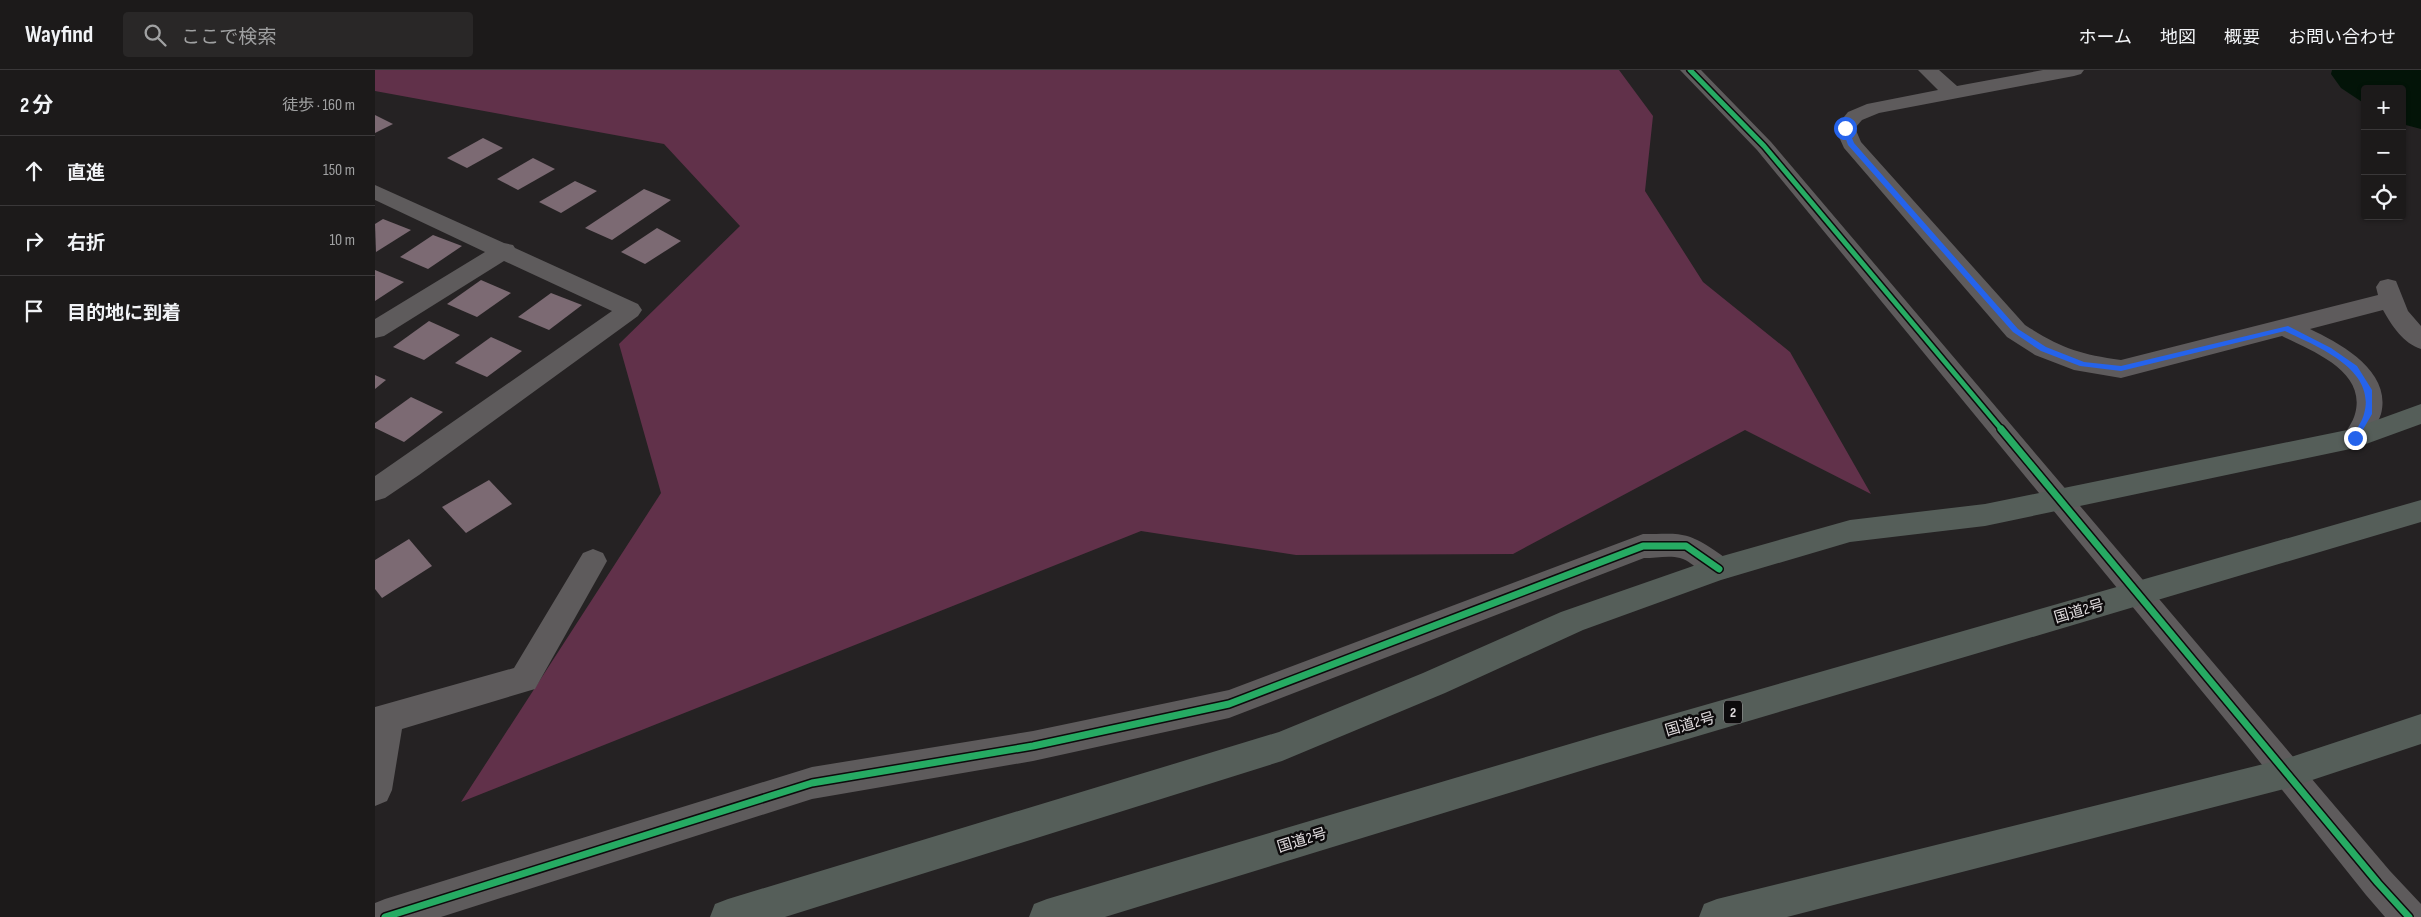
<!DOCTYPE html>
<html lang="ja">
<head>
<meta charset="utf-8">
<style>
  :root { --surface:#1c1a1a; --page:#292727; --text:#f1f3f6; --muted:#a0a1a2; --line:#3a3839 }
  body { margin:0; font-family:"Sofia Sans Condensed","Noto Sans JP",sans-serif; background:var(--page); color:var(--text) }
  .controls { position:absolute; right:15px; top:15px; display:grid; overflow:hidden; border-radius:5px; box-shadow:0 1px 4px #0004 }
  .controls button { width:45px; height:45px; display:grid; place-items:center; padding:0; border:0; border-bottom:1px solid var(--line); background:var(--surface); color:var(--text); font:25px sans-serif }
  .stop { position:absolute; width:15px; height:15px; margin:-11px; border:4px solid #2563eb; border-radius:50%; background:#fff }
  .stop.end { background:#2563eb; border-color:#fff; box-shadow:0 1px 5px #0008 }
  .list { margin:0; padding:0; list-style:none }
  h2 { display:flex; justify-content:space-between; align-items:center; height:65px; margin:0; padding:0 20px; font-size:21px }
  h2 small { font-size:16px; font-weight:400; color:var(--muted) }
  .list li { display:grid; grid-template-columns:32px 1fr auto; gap:15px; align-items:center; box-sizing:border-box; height:70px; padding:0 20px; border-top:1px solid var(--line) }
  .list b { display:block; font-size:19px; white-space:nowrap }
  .list em { font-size:16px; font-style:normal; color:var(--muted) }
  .icon { flex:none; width:28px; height:28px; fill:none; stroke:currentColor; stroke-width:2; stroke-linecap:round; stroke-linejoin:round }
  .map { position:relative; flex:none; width:2046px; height:847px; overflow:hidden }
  header { display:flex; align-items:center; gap:30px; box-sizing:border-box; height:70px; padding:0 25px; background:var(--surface); border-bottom:1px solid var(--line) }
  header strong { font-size:24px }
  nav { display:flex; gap:28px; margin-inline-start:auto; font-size:18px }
  .search { width:350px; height:45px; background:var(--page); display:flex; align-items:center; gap:12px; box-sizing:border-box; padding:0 18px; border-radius:5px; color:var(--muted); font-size:19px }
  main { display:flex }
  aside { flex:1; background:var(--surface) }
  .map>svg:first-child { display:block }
</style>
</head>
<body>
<header>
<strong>Wayfind</strong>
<div class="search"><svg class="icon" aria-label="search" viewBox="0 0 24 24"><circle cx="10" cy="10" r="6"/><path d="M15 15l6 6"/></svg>ここで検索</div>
<nav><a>ホーム</a><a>地図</a><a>概要</a><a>お問い合わせ</a></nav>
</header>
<main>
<aside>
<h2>2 分<small>徒歩 · 160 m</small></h2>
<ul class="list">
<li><svg class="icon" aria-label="ahead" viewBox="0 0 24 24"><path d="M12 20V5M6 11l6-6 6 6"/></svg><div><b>直進</b></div><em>150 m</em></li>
<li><svg class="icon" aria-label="right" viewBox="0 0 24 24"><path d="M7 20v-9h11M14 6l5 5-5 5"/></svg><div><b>右折</b></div><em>10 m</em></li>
<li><svg class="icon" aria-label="arrive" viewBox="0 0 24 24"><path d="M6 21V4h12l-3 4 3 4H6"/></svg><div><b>目的地に到着</b></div></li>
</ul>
</aside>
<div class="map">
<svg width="2046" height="847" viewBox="0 0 2046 847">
  <rect width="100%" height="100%" fill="#252223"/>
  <!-- green -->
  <polygon fill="#61314a" points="0,0 1244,0 1278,46 1270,121 1328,212 1415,282 1496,424 1370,360 1138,484 921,485 766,461 86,732 286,423 244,274 365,156 289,74 0,21"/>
  <!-- water -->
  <polygon fill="#031408" points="1957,0 2046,0 2046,59 2027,54 2027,19 1990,19 1990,34 1966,18 1956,4"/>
  <!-- building -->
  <g fill="#7c6a73">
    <polygon points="0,45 18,54 0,63"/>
    <polygon points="108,68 128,78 92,98 72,88"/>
    <polygon points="158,88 180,99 143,120 122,109"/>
    <polygon points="200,111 222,121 186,143 164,132"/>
    <polygon points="269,119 296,130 237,170 210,158"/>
    <polygon points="8,149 36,160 1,182 0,154"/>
    <polygon points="282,158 306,171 270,194 246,182"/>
    <polygon points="58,165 87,176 53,199 25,187"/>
    <polygon points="0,200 29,212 0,231"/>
    <polygon points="106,210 136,223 102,247 72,234"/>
    <polygon points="176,223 207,235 174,260 143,247"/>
    <polygon points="54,251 85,265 49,290 18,277"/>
    <polygon points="116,267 147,281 112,307 80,293"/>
    <polygon points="0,305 11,310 0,319"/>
    <polygon points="36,327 68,342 29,372 0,358 0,353"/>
    <polygon points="114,410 137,434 91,463 67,437"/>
    <polygon points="34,469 57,496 7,528 0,519 0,490"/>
  </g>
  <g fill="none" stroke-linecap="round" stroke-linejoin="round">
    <!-- minor -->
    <g fill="#5e5b5c" fill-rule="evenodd">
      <polygon points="1305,0 1326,0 1396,72 2015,801 2046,834 2046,847 2010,847 1991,825 1872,676 1382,80"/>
      <path d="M1543 0H1564L1582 16 1668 0H1709L1706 4 1699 6 1504 43 1487 50 1480 58 1486 72 1650 255C1686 278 1704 284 1746 290L2003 225 2001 217 2005 211 2013 209 2021 211 2033 241 2046 256V279C2028 273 2017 256 2008 240L1935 259C1966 274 2017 301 2006 344 2003 354 1994 366 1989 375L1980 378 1971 375 1967 368C1971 361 1978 352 1980 344 1992 301 1937 281 1907 266L1746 308 1699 300 1660 285 1632 267 1469 78 1460 58 1473 42 1492 34 1563 20Z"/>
      <polygon points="0,115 129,173 138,175 140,178 263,234 267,240 263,246 44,405 10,428 0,431 0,406 237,241 129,191 9,266 0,268 0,249 110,182 0,130"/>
      <path d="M1268 464C1302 464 1310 460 1339 480 1348 486 1354 490 1358 499L1354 507C1329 516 1325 494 1305 488 1295 485 1280 488 1269 488L854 648 658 691 437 729 66 847H0V833L10 829 437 697 658 661 854 620Z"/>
      <polygon points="218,479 228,483 232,491 160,619 27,659 17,720 12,731 0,736 0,637 139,598 208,483"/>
    </g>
    <!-- highway -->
    <g fill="#555e59" fill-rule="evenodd">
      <polygon points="2046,334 2046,354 1980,378 1610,456 1475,472 1346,510 1208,560 1070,623 907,691 410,847 335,847 340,834 353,829 904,662 1048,603 1186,542 1344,487 1475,450 1610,434 1977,359"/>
      <polygon points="2046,430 2046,452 1225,695 730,847 654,847 659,834 672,829 1225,665"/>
      <polygon points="2046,644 2046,674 1913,718 1412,847 1324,847 1329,834 1342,829 1913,688"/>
    </g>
    <defs>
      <polyline id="cycleway-far1" points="1315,0 1389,76 1627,360"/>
      <g id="cycleway">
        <polyline points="1626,359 2003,813 2034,847"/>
        <polyline points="10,847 437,713 658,676 854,634 1268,476 1311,476 1344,499"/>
      </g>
    </defs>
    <!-- cycleway-far1 casing -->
    <use href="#cycleway-far1" stroke="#0d0b0c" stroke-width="8"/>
    <!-- cycleway casing -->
    <use href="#cycleway" stroke="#0d0b0c" stroke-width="10"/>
    <!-- cycleway-far1 -->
    <use href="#cycleway-far1" stroke="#26ab63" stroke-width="5"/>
    <!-- cycleway -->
    <use href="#cycleway" stroke="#26ab63" stroke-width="7"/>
  </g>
  <!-- route -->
  <path fill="#2563eb" d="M1470 57 1473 58 1479 73 1643 259 1671 277 1709 292 1746 296 1913 256 1956 278 1982 296 1997 320V344L1982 370 1976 368C1980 361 1987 352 1989 344 2002 299 1941 276 1910 261L1746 301 1705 296 1666 281 1638 262 1473 75 1467 58Z"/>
  <g text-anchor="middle" stroke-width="5" stroke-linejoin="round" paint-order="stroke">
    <!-- shield labels -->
    <rect fill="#0d0b0c" stroke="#a19d9f" stroke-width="1" x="1349" y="630.5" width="18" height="23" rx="4"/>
    <g font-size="14" font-weight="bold" fill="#e0dcde">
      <text x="1358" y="647">2</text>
    </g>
    <!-- street labels -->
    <g font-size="15" fill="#e0dcde" stroke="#0d0b0c">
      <text transform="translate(1704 541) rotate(-16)" y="5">国道2号</text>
      <text transform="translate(1315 654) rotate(-16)" y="5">国道2号</text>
      <text transform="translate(927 770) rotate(-17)" y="5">国道2号</text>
    </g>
  </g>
</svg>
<div class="controls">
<button>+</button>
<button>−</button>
<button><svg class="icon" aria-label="locate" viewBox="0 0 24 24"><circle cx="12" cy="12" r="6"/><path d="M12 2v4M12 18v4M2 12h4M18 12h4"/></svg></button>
</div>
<div class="stop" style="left:1470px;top:58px"></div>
<div class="stop end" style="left:1980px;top:368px"></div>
</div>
</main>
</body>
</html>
